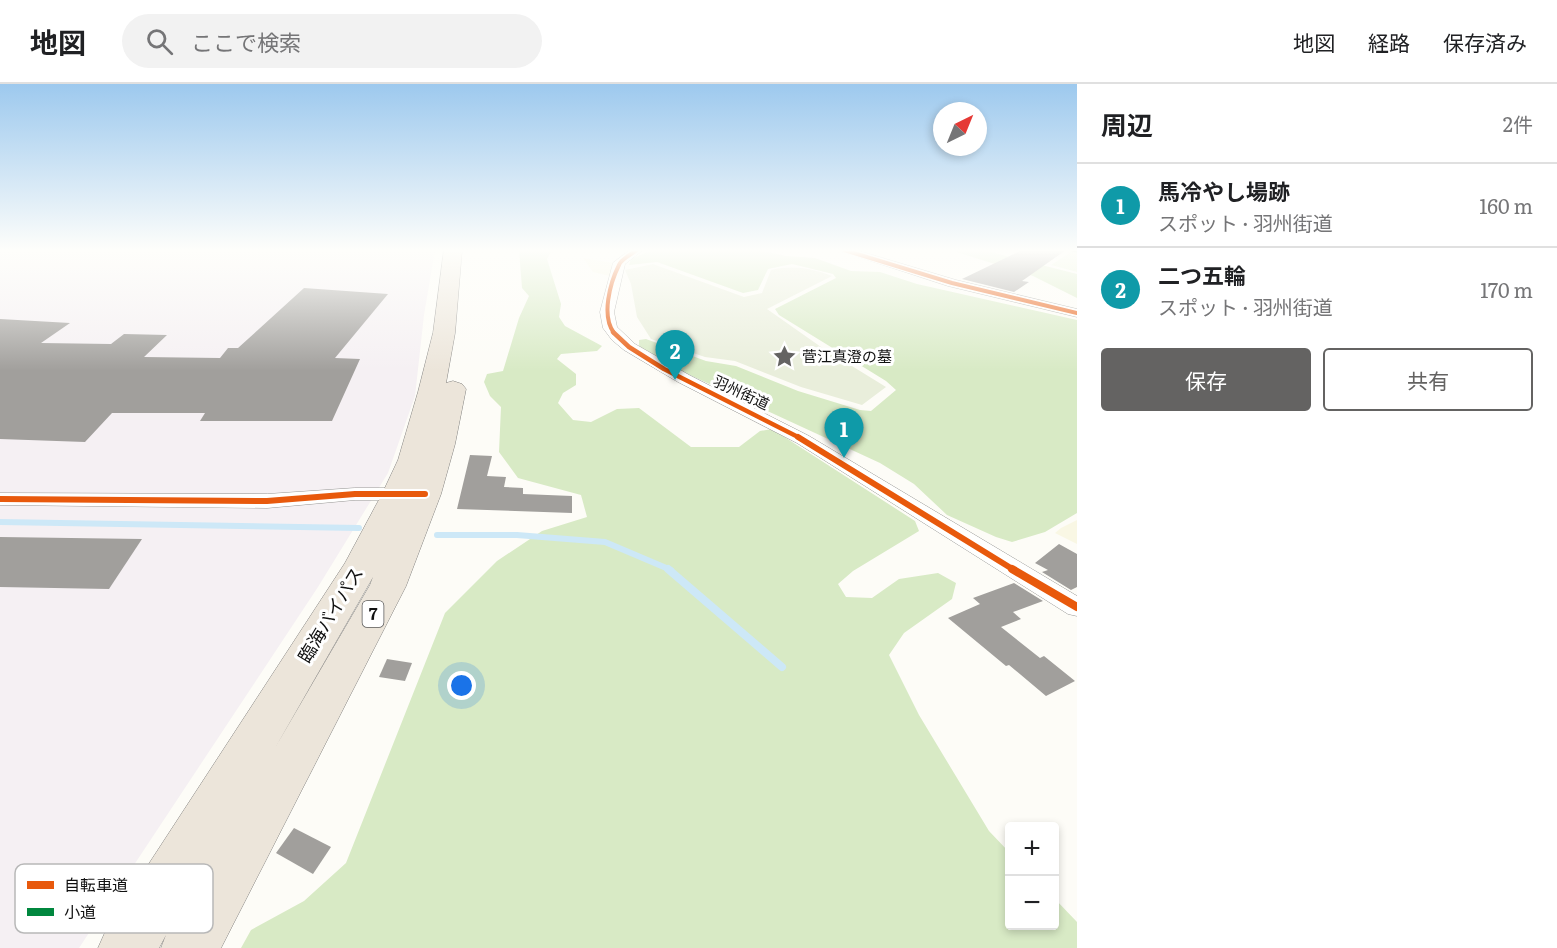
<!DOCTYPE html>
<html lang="ja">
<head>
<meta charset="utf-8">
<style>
  :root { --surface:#fff; --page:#f2f2f2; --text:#202124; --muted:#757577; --line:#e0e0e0; --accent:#646362 }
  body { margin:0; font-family:Literata,"Noto Sans JP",serif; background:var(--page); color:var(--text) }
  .controls { position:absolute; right:18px; bottom:18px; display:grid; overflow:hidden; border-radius:6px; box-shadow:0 3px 9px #0003 }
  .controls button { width:54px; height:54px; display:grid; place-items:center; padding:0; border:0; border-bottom:2px solid var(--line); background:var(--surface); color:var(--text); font:30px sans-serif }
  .compass { position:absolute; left:933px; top:18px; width:54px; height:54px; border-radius:50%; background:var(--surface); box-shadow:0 3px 9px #0003; rotate:43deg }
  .you { position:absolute; left:462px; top:602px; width:21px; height:21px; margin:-15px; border:4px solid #fff; border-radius:50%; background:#1a73e8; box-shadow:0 0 0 9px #1a73e833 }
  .badge { display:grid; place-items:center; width:39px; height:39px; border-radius:50%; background:var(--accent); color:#fff; font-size:20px; font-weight:700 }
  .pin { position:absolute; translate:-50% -50px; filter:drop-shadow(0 2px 3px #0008) }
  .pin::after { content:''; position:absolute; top:32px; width:21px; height:18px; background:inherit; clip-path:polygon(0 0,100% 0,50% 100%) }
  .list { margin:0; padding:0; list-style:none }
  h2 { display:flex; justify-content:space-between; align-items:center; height:78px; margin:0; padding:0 24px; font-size:26px }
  h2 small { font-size:20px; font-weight:400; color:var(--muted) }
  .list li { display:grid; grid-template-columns:39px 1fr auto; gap:18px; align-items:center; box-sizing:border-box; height:84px; padding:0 24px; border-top:2px solid var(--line) }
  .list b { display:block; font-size:22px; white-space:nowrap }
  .list p { margin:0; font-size:20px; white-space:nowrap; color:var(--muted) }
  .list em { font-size:20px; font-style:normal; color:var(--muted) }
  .actions { display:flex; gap:12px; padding:18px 24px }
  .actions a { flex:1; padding:14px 0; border:2px solid var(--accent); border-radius:6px; text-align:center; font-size:21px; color:var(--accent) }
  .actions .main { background:var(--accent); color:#fff }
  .icon { flex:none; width:33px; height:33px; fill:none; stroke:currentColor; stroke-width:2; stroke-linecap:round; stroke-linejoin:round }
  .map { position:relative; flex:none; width:1077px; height:864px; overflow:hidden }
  header { display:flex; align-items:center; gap:36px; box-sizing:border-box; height:84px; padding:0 30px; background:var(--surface); border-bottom:2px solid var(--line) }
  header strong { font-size:28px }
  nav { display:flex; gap:33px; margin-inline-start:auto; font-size:21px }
  .search { width:420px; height:54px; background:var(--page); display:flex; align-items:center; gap:15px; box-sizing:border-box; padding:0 21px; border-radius:33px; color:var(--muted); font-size:22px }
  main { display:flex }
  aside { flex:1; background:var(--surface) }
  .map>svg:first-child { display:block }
</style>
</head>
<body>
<header>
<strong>地図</strong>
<div class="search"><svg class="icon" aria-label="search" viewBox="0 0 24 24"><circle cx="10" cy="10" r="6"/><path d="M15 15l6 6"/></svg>ここで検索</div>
<nav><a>地図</a><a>経路</a><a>保存済み</a></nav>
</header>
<main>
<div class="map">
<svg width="1077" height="864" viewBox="0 0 1077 864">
  <rect width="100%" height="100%" fill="#fdfcf7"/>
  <!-- industrial -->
  <polygon fill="#f5f0f3" points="0,166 435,166 424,231 415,312 388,389 318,503 79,864 0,864"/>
  <!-- farmland -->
  <g fill="#f9f7e4">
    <polygon points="583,174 614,179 610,192 593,188"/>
    <polygon points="1077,436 1077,460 1055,449 1061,444"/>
  </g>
  <!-- green -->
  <polygon fill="#e7f3d7" points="1070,166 1077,166 1077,188 1051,181 1071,168"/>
  <!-- forest -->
  <g fill="#d8eac5">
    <polygon points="519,166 552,166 547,175 561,220 559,233 565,242 602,262 597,267 561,270 557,275 576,290 576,301 563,309 558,319 573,336 591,338 617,325 639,324 691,363 739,363 760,347 772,345 915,437 919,447 853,487 838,500 846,513 872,514 899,495 938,489 956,499 952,515 904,549 889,571 919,631 989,747 1009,768 1010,842 1054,842 1055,815 1077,838 1077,864 241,864 251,846 304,817 346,779 445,529 497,477 542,447 587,433 581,411 518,394 499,368 501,323 490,312 484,298 487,290 503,287 519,234 529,212 522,204"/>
    <polygon points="652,166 758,166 786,172 815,174 851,187 880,188 917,200 1077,236 1077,429 1045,448 1012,458 996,453 947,431 914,400 880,379 651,273 639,262 639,256 646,255 706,277 736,282 798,307 860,326 871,327 896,306 886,297 779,231 775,225 836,194 833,190 792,180 768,185 758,206 743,209 657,178 629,181 631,175"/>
    <polygon points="950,166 983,166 1077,190 1077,214 1033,192"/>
  </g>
  <!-- cemetery -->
  <path fill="#e9eedb" d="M653 180 744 213 762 209 771 186C794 181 810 184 832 192L767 225 821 263 886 303 862 321 801 303 735 277 705 273 651 255 637 233 631 200 625 186Z"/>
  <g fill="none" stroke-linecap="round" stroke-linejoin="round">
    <!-- stream-far1 -->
    <g stroke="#cde8f7" stroke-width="6">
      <polyline points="0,438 359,444"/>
      <polyline points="437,451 517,451 605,458 671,486"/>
    </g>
    <!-- stream -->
    <polyline stroke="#cde8f7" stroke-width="8" points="668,485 782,583"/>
  </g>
  <!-- building -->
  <g fill="#a19f9c">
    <polygon points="1028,166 1066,166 1022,197 1029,198 1014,208 962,195 1020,167"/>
    <polygon points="304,204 388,210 335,274 360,275 332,337 200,337 205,329 112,329 85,358 0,355 0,235 70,239 41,259 111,260 124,250 167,251 144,273 220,274 228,264 238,264"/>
    <polygon points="470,371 492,372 487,392 506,393 504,403 523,404 523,410 572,412 572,429 457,425"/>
    <polygon points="0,453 142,455 109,505 0,503"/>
    <polygon points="1059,460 1077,470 1077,503 1071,506 1042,488 1048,486 1035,479"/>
    <polygon points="1014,499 1043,517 1013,528 1021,535 1001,543 1040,574 1044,572 1075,597 1046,612 1009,581 1006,582 948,534 980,520 973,514"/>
    <polygon points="387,575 412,579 405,597 379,593"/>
    <polygon points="294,744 331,763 313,790 276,769"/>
  </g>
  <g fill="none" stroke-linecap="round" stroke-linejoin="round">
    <defs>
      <g id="minor">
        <polygon points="630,166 643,166 625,180 614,228 617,243 635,260 689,291 809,352 1077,512 1077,532 1068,530 797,359 678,298 624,266 612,256 603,244 600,228 613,179"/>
        <polygon points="838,166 856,166 956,196 1077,225 1077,233 948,202"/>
        <polygon points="355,404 410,404 417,405 420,410 417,415 410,416 355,416 267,424 0,421 0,409 267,410"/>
      </g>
      <path id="trunk" d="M444 166H462L455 249 446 299 453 297 462 300 466 305 455 360 441 410 406 502 221 864H161L166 851 159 864H98L107 844 345 479 382 410 398 376 418 308 433 249ZM373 493 370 501 275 664Z"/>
    </defs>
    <!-- minor casing -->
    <use href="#minor" stroke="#979795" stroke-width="1"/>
    <!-- trunk casing -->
    <use href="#trunk" stroke="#858482" stroke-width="1"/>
    <!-- minor -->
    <use href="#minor" fill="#fffffe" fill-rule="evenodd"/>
    <!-- trunk -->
    <use href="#trunk" fill="#ece5da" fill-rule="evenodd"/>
    <!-- quiet -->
    <polyline stroke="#00873e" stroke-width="3" stroke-dasharray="5 3" stroke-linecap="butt" points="1072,166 1077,167"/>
    <defs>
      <g id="cycleway-far3">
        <polyline points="844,166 952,199 1077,229"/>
        <path d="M614 249C601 232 610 199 619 181 621 175 632 170 637 166"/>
      </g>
      <polyline id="cycleway-far2" points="613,248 629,263 664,285 800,354"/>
      <g id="cycleway-far1">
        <polyline points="798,353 1014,486"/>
        <polyline points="0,415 267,417 355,410 425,410"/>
      </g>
      <polyline id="cycleway" points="1012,485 1077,523"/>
    </defs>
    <!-- cycleway-far3 casing -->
    <use href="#cycleway-far3" stroke="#fff" stroke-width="6"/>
    <!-- cycleway-far2 casing -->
    <use href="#cycleway-far2" stroke="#fff" stroke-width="8"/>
    <!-- cycleway-far1 casing -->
    <use href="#cycleway-far1" stroke="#fff" stroke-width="10"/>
    <!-- cycleway casing -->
    <use href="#cycleway" stroke="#fff" stroke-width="11"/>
    <!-- cycleway-far3 -->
    <use href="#cycleway-far3" stroke="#e8590c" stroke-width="4"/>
    <!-- cycleway-far2 -->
    <use href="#cycleway-far2" stroke="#e8590c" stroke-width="4.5"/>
    <!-- cycleway-far1 -->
    <use href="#cycleway-far1" stroke="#e8590c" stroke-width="6"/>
    <!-- cycleway -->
    <use href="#cycleway" stroke="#e8590c" stroke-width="8"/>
  </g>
  <!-- sky -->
  <linearGradient id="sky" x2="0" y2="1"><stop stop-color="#9dc9ee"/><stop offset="0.58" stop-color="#fefefb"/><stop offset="1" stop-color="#fefefb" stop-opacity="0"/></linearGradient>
  <rect width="1077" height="287" fill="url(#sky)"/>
  <!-- icons -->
  <defs>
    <symbol id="sight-bare" viewBox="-9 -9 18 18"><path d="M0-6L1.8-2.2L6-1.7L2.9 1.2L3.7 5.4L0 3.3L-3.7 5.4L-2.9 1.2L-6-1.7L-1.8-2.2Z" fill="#646362" stroke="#fff" stroke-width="2.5" paint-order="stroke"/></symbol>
  </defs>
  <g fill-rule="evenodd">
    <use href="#sight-bare" x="768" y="256" width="33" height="33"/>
  </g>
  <g text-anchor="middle" stroke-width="6" stroke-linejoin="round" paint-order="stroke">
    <!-- far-poi labels -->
    <g font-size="15" fill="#111" stroke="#fff" text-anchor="start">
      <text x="802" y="278">菅江真澄の墓</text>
    </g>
    <!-- far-street labels -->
    <g font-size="15" fill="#111" stroke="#fff">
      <text transform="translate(741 309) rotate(25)" y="5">羽州街道</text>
    </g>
    <!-- shield labels -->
    <rect fill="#fff" stroke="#585858" stroke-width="1.5" x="362.5" y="517" width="21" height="26" rx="4.5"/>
    <g font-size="16" font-weight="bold" fill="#111">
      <text x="373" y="536">7</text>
    </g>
    <!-- street labels -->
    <g font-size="18" fill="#111" stroke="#fff">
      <text transform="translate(331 531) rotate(-59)" y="6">臨海バイパス</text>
    </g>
  </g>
  <!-- legend -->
  <rect x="15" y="780" width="198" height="69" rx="9" fill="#fff" stroke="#b8b8b8" stroke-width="1.5"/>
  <rect x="27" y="797" width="27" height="8" fill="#e8590c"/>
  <rect x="27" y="824" width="27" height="8" fill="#00873e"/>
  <g font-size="16" fill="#111">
    <text x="64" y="807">自転車道</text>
    <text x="64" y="834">小道</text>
  </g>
</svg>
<div class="controls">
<button>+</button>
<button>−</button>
</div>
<svg class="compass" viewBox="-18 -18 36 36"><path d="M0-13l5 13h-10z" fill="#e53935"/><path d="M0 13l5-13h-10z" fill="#757577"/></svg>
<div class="you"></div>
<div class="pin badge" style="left:844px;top:374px;background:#0f9aa8">1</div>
<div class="pin badge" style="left:675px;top:296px;background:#0f9aa8">2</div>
</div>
<aside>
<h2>周辺<small>2件</small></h2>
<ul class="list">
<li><span class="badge" style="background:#0f9aa8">1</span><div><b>馬冷やし場跡</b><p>スポット · 羽州街道</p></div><em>160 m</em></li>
<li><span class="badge" style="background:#0f9aa8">2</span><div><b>二つ五輪</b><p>スポット · 羽州街道</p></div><em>170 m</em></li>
</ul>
<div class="actions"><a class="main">保存</a><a>共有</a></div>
</aside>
</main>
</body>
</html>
